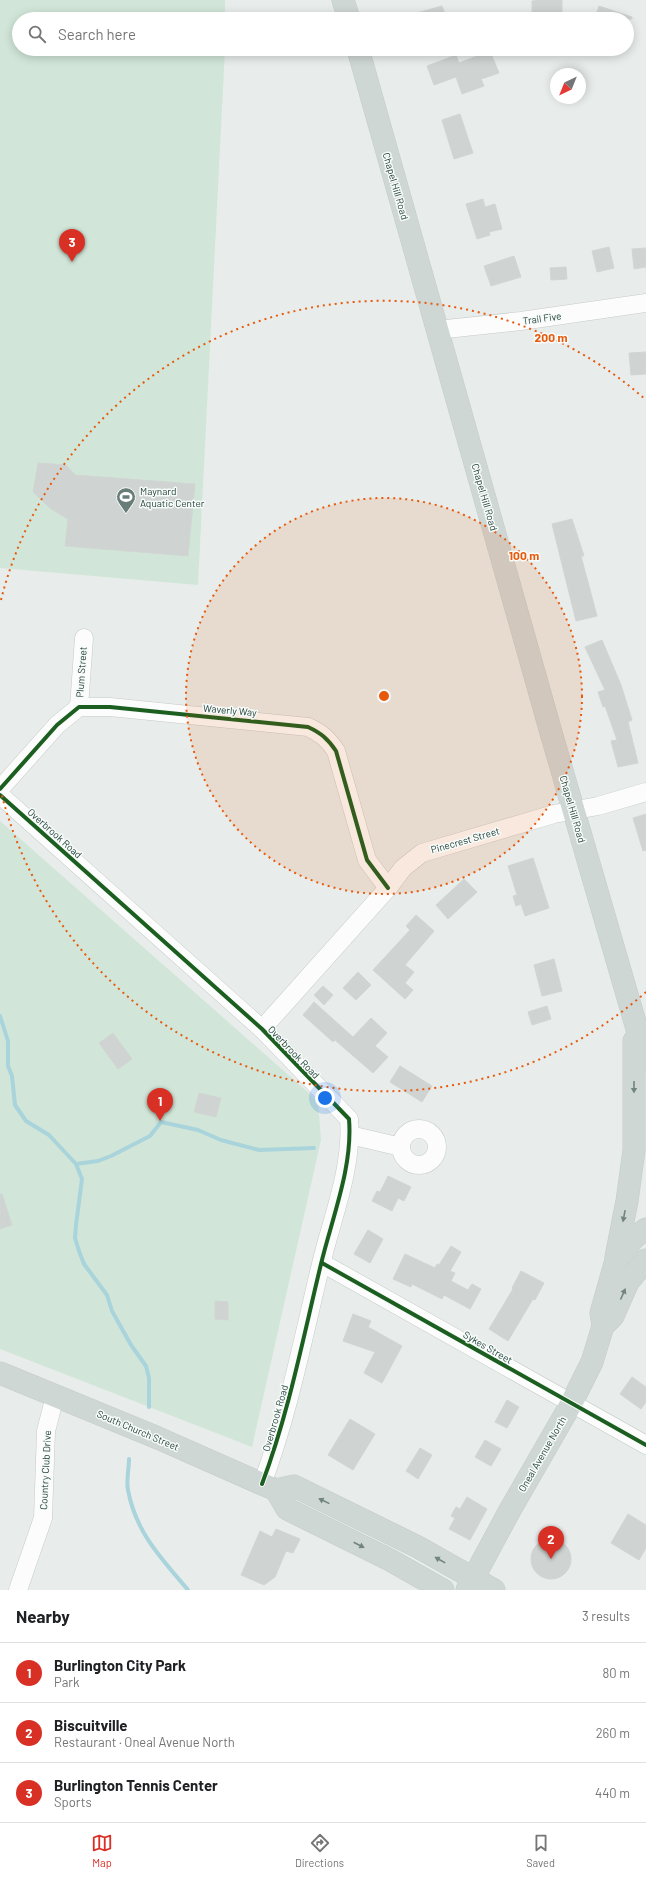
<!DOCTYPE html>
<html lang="en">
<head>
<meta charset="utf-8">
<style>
  :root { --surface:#fff; --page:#f2f2f2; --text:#202124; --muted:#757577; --line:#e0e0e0; --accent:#d93025 }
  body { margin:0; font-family:Barlow,sans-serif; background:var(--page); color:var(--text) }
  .compass { position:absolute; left:550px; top:68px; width:36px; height:36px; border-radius:50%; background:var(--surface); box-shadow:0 2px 10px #0003; rotate:223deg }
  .you { position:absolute; left:325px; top:1098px; width:14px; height:14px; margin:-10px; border:3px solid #fff; border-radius:50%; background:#1a73e8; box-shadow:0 0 0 6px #1a73e833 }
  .badge { display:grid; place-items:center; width:26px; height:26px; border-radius:50%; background:var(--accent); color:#fff; font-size:13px; font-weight:700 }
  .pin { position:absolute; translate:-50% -33px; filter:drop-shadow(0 1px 2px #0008) }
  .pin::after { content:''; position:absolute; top:21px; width:14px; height:12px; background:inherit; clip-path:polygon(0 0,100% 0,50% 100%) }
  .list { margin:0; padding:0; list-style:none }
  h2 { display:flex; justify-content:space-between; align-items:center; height:52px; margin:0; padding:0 16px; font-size:17px }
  h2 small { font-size:13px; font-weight:400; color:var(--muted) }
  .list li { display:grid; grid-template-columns:26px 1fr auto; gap:12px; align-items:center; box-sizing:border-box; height:60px; padding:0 16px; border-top:1px solid var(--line) }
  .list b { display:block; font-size:15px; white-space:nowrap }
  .list p { margin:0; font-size:13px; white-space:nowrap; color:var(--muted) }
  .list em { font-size:13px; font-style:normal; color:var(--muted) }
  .icon { flex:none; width:22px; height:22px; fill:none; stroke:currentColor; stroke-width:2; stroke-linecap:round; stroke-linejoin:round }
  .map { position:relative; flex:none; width:646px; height:1590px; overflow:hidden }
  .search { position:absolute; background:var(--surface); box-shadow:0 2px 10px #0003; left:12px; right:12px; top:12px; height:44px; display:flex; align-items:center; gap:10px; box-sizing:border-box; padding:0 14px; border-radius:22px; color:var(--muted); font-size:15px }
  .sheet { height:232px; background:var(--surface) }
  nav { display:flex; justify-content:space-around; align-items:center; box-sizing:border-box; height:56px; border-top:1px solid var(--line); background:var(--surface); font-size:11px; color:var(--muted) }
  nav a { display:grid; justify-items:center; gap:2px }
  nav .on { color:var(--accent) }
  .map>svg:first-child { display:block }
</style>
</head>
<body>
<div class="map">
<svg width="646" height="1590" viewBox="0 0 646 1590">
  <rect width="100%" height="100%" fill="#e8edeb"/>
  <!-- green -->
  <g fill="#d1e6d8">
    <polygon points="0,0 225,0 225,19 19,19 19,49 225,49 198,585 0,568"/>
    <polygon points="0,821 318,1101 321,1140 252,1447 0,1349"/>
  </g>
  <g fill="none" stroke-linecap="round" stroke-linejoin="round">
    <!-- stream -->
    <g stroke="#a9d4db" stroke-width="4">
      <polyline points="0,1016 8,1041 8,1066 12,1076 15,1105 26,1121 49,1135 76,1164 82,1179 76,1225 75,1238 79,1251 84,1264 107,1295 112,1311 131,1345 146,1366 149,1378 149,1407"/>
      <polyline points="76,1164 98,1161 111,1156 150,1136 161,1122 198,1130 221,1140 259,1150 314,1148"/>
      <path d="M129 1459C129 1469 126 1480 128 1490 136 1533 161 1558 188 1590"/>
    </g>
  </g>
  <!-- building -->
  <g fill="#cfd4d2" stroke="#d1d6d4">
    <polygon points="544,0 562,0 562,19 532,18 532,1"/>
    <polygon points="442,6 447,19 407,19 406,16"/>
    <polygon points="599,6 632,17 632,19 595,19"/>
    <polygon points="490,51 499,73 481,79 484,86 462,94 456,77 434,85 427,66 456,55 459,63"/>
    <polygon points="460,114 473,153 454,159 442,120"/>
    <polygon points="483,199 485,207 495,204 502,229 489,232 490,235 477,239 466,204"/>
    <polygon points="609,247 614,268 597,272 592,251"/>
    <polygon points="646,248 646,267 634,269 632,249"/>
    <polygon points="514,256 521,277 491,286 484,266"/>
    <polygon points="566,267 567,279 551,280 550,268"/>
    <polygon points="646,352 646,374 631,375 629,353"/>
    <polygon points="38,463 66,465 75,475 195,484 188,556 65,546 68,519 51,509 33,492"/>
    <polygon points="572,519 584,556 581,556 597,616 576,621 552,524"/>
    <polygon points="602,640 621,685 632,720 628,722 638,763 618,767 611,741 617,740 605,706 603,707 598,692 605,690 585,647"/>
    <polygon points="646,814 646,850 643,851 633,818"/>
    <polygon points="533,858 549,908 525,916 521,904 516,906 513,896 517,895 508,866"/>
    <polygon points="464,879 477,892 448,919 436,905"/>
    <polygon points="416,915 434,931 405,965 414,972 405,983 413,990 405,999 373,970 410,930 406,926"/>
    <polygon points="554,959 562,991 542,996 534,965"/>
    <polygon points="358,972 371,985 356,1000 343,988"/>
    <polygon points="323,986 333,995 324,1005 314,995"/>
    <polygon points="314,1002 353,1037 371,1018 387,1033 375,1046 388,1057 373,1073 335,1040 333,1042 303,1015"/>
    <polygon points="547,1006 551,1019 532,1025 528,1012"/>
    <polygon points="113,1033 132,1059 118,1069 99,1043"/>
    <polygon points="400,1066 432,1086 422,1102 390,1082"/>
    <polygon points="199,1093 221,1098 216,1117 194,1112"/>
    <polygon points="388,1176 411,1187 404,1201 398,1198 392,1211 372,1201 377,1191 380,1192"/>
    <polygon points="0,1194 2,1194 12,1225 0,1229"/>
    <polygon points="368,1230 383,1239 370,1263 354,1254"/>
    <polygon points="451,1246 461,1252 450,1271 455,1273 451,1281 468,1290 472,1284 481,1289 470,1309 444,1295 442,1299 412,1284 411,1287 393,1279 405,1254 435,1268 437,1264 439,1265"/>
    <polygon points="521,1271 544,1283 535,1300 533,1299 508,1341 489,1329 513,1289 512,1288"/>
    <polygon points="215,1301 228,1302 228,1320 215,1319"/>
    <polygon points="353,1314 371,1321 368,1327 402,1346 382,1383 364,1373 375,1352 343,1341"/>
    <polygon points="632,1377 646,1387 646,1402 641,1409 620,1394"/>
    <polygon points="507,1400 519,1407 507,1428 495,1422"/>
    <polygon points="350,1419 375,1434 353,1470 328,1455"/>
    <polygon points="485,1440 501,1449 491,1466 475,1457"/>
    <polygon points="420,1448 432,1455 418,1479 406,1471"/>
    <polygon points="467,1497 487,1509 470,1540 449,1529 455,1518 451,1516 456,1507 460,1509"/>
    <polygon points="628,1514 646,1525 646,1548 639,1560 611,1543"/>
    <polygon points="276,1529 300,1539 293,1553 286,1551 275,1577 264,1585 241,1575 260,1531 272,1537"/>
    <circle cx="551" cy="1559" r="20"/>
  </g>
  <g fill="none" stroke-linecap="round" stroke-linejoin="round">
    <defs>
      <g id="minor">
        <polyline points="437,330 521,321 646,303"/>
        <polyline points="79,707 84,638"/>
        <path d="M0 789 57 725 79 707H110L308 727C321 733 328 739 336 751L367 860 388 888"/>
        <path d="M0 795 262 1029 349 1119C353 1167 332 1218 321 1264 303 1338 289 1412 262 1484"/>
        <polyline points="262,1029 388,888 403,868 422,853 554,814 598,806 646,792"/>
        <circle cx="419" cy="1147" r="18"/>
        <polyline points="350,1135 401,1147"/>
        <polyline points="322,1263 646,1445"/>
        <polyline points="18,1590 43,1518 46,1431 55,1396"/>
      </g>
      <g id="major">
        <polyline points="343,0 349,19"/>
        <polyline points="358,49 552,736 646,1060"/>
        <polyline points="616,1257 627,1201 634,1150 634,1041"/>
        <polyline points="606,1323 613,1316 628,1282 646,1260"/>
        <polyline points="0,1373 158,1438 262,1484 276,1490 287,1509 390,1560 443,1590"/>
        <polyline points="276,1490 294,1486 418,1547 494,1590"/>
        <polyline points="467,1590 510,1510 571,1404 592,1362 603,1326 601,1313 616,1260 634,1238 646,1229"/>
      </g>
    </defs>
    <!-- minor casing -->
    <use href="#minor" stroke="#c5cac8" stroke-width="19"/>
    <!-- major casing -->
    <use href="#major" stroke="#c3ccc9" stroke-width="23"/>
    <!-- minor -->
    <use href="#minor" stroke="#fcfcfc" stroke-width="18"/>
    <!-- major -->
    <use href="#major" stroke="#cfd7d5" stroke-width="22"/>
    <defs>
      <g id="cycleway">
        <path d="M0 789 57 725 79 707H110L308 727C321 733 328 739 336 751L367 860 388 888"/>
        <path d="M0 795 262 1029 349 1119C353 1167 332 1218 321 1264 303 1338 289 1412 262 1484"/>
        <polyline points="322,1263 646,1445"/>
      </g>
    </defs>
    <!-- cycleway casing -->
    <use href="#cycleway" stroke="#f7fbf9" stroke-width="6"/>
    <!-- cycleway -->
    <use href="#cycleway" stroke="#1b5e20" stroke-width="4"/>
  </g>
  <!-- one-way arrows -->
  <defs><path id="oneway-solid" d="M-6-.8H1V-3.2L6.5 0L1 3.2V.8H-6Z"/></defs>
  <g fill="#718580">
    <use href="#oneway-solid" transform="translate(634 1087) rotate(90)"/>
    <use href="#oneway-solid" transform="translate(624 1216) rotate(101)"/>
    <use href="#oneway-solid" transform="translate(623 1294) rotate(-66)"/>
    <use href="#oneway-solid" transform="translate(324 1501) rotate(-154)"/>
    <use href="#oneway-solid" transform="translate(359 1545) rotate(27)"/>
    <use href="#oneway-solid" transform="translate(440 1560) rotate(-151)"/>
  </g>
  <!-- distance rings -->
  <circle cx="384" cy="696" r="198" fill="#e8590c" fill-opacity=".12"/>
  <g fill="none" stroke="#e8590c" stroke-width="2" stroke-dasharray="2 4">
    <circle cx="384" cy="696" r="198"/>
    <path d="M646 992A395 395 0 0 1 1 792M1 600A395 395 0 0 1 646 400"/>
  </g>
  <!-- icons -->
  <defs>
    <symbol id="stadium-pin" viewBox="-11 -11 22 30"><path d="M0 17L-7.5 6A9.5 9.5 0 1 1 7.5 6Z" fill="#697e78" stroke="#f7fbf9"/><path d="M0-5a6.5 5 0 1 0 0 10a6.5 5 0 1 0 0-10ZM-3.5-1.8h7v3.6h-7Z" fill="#fff"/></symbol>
  </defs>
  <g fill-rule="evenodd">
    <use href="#stadium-pin" x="115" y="486" width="22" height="30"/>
  </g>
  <g text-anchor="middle" stroke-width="3" stroke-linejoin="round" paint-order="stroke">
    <!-- street labels -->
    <g font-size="10" fill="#24423a" stroke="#f7fbf9">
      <text transform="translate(396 186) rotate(74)" y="4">Chapel Hill Road</text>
      <text transform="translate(542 318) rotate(-8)" y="4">Trail Five</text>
      <text transform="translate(485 497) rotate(74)" y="4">Chapel Hill Road</text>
      <text transform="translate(81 672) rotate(-86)" y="4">Plum Street</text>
      <text transform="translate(230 710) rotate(5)" y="4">Waverly Way</text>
      <text transform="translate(573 809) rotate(74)" y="4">Chapel Hill Road</text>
      <text transform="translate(55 833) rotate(42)" y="4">Overbrook Road</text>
      <text transform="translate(465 840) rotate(-16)" y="4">Pinecrest Street</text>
      <text transform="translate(294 1052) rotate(46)" y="4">Overbrook Road</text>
      <text transform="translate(488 1347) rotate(30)" y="4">Sykes Street</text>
      <text transform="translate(275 1418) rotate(-74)" y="4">Overbrook Road</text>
      <text transform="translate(138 1430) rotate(23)" y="4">South Church Street</text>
      <text transform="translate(542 1454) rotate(-60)" y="4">Oneal Avenue North</text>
      <text transform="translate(45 1470) rotate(-87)" y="4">Country Club Drive</text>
    </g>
    <!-- poi labels -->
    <g font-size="10" fill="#24423a" stroke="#f7fbf9" text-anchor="start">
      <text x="140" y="495">Maynard<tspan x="140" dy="12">Aquatic Center</tspan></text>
    </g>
  </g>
  <circle cx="384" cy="696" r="6" fill="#e8590c" stroke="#f7fbf9" stroke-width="2"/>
  <g font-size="12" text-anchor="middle" font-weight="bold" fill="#e8590c" stroke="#f7fbf9" stroke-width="3" stroke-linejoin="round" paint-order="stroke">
    <text x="551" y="342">200 m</text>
    <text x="524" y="560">100 m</text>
  </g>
</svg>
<svg class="compass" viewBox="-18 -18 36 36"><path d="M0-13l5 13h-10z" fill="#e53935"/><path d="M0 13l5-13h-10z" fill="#757577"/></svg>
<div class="you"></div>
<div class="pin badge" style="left:160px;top:1121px">1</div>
<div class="pin badge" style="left:551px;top:1559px">2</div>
<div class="pin badge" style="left:72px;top:262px">3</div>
<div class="search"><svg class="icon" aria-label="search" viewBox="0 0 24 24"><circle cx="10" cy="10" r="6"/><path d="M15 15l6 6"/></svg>Search here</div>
</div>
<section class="sheet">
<h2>Nearby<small>3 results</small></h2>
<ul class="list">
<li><span class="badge">1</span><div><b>Burlington City Park</b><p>Park</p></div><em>80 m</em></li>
<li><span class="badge">2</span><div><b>Biscuitville</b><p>Restaurant · Oneal Avenue North</p></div><em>260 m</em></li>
<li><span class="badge">3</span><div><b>Burlington Tennis Center</b><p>Sports</p></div><em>440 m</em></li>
</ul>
</section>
<nav>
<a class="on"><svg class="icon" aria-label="map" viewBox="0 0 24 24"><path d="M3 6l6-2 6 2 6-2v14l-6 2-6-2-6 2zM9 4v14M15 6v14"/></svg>Map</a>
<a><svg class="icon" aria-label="directions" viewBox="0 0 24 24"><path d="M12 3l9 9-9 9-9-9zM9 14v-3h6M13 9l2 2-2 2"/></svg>Directions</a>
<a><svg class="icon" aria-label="saved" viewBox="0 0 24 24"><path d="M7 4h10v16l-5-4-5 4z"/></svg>Saved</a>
</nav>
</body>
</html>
